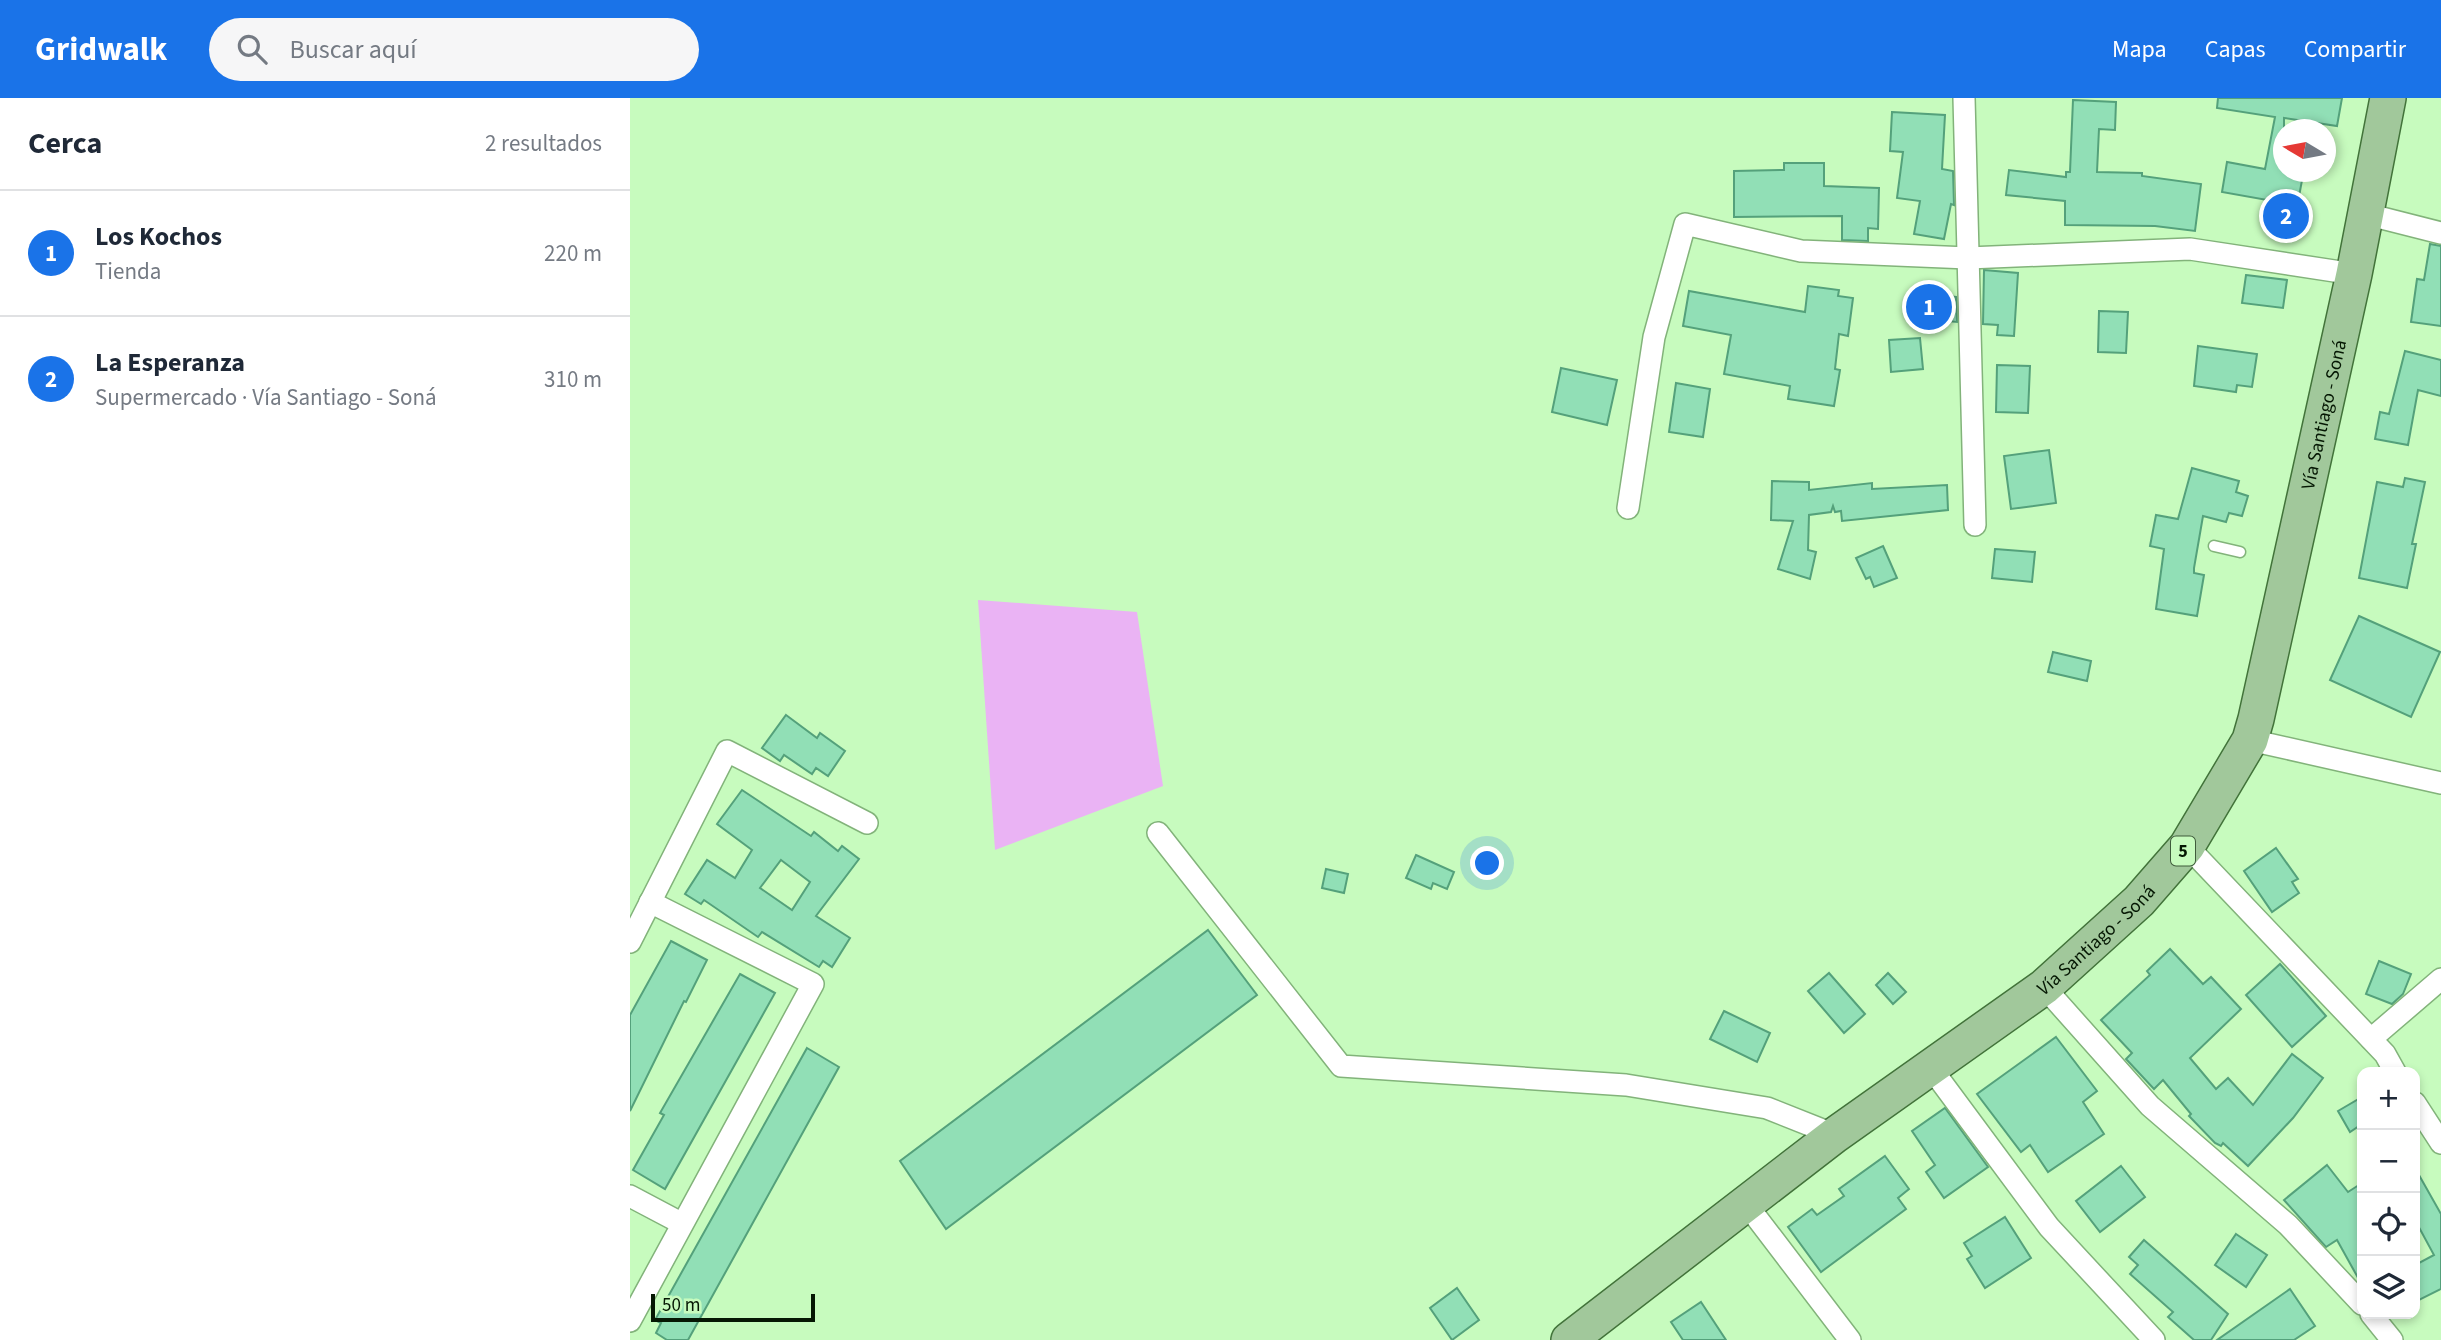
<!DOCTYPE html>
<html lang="es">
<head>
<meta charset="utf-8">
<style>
  :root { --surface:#fff; --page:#f6f6f7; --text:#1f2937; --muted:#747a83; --line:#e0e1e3; --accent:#1a73e8 }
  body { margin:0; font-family:"Source Sans 3",sans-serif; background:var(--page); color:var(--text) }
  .controls { position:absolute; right:21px; bottom:21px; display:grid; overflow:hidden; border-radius:14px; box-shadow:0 4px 10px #0003 }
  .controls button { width:63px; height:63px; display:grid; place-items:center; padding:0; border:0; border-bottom:2px solid var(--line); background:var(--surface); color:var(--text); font:35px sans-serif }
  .compass { position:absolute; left:1643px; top:21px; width:63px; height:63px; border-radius:50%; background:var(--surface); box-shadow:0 4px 10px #0003; rotate:280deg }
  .scale { position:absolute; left:21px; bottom:18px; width:164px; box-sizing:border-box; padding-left:7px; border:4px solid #051703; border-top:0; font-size:19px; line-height:24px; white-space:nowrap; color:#051703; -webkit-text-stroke:5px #c7fbbe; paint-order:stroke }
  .you { position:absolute; left:858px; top:766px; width:24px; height:24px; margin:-18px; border:5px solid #fff; border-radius:50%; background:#1a73e8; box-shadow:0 0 0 10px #1a73e833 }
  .badge { display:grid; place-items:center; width:46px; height:46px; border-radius:50%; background:var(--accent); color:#fff; font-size:23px; font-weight:700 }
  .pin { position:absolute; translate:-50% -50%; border:4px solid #fff; box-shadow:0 2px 7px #0006 }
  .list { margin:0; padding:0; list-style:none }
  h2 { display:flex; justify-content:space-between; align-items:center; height:91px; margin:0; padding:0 28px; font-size:30px }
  h2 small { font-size:23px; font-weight:400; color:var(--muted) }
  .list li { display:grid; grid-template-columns:46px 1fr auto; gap:21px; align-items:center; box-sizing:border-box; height:126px; padding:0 28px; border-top:2px solid var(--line) }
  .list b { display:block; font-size:26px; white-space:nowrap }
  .list p { margin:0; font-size:23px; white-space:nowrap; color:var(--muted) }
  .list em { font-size:23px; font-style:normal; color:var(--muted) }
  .icon { flex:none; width:38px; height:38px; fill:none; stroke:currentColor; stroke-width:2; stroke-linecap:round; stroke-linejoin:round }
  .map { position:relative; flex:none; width:1811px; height:1242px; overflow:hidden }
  header { display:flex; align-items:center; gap:42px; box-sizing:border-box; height:98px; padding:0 35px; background:var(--accent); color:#fff }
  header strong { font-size:33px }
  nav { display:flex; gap:38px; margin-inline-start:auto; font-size:24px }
  .search { width:490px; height:63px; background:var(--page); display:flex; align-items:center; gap:18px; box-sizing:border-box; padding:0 24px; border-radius:38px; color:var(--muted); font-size:26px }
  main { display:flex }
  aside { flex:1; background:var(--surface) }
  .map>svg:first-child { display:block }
</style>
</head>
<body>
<header>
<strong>Gridwalk</strong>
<div class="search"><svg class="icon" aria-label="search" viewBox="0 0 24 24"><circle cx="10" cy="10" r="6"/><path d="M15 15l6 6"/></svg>Buscar aquí</div>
<nav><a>Mapa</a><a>Capas</a><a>Compartir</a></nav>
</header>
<main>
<aside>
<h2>Cerca<small>2 resultados</small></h2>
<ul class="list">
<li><span class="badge">1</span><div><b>Los Kochos</b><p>Tienda</p></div><em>220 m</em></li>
<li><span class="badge">2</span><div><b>La Esperanza</b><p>Supermercado · Vía Santiago - Soná</p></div><em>310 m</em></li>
</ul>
</aside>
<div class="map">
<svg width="1811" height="1242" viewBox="0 0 1811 1242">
  <rect width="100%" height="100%" fill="#c7fbbe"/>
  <!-- green -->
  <polygon fill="#eab3f4" points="348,502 507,514 533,688 365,752"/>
  <!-- building -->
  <g fill="#91dfb6" stroke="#54a17b" stroke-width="2" fill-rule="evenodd">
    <polygon points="1588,0 1712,0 1707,28 1654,20 1654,74 1673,77 1667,109 1676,110 1672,131 1639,126 1643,103 1592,94 1597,64 1635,71 1645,19 1587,10"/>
    <polygon points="1443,2 1486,4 1485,32 1469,31 1467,74 1512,75 1512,78 1571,86 1565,133 1525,128 1435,127 1435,103 1376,97 1379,72 1436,79 1436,74 1440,74"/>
    <polygon points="1262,14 1315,17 1312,71 1323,73 1324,107 1321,106 1314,141 1284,136 1290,103 1267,100 1273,54 1260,53"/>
    <polygon points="1154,65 1194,65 1194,88 1249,90 1248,131 1238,130 1238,143 1212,142 1212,118 1104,119 1104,73 1154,72"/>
    <polygon points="1800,146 1811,148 1811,228 1781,224 1787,181 1794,182"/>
    <polygon points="1354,172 1388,175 1384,238 1367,237 1368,227 1353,226"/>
    <polygon points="1616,177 1657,182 1653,210 1612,205"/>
    <polygon points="1178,188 1209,192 1208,198 1223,200 1218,238 1209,236 1205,271 1210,272 1204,308 1158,301 1160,288 1094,276 1101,237 1053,228 1059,193 1175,214"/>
    <polygon points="1287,195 1326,199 1327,224 1285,220"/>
    <polygon points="1469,213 1498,214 1496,255 1468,254"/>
    <polygon points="1290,240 1293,271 1261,274 1259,242"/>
    <polygon points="1568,248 1627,256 1622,289 1607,287 1606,294 1564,288"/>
    <polygon points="1775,253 1811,262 1811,298 1788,292 1778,347 1745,341 1750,314 1759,316"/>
    <polygon points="1367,267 1400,268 1398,315 1366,314"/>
    <polygon points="931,270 987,282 977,327 922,314"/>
    <polygon points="1046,285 1080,291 1073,339 1039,334"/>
    <polygon points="1419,352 1426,405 1381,411 1374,358"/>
    <polygon points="1562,370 1609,383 1606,394 1618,398 1612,418 1599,415 1596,424 1573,418 1564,470 1564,475 1574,477 1567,518 1526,511 1534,451 1520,448 1526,417 1548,421"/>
    <polygon points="1775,380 1795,384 1782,446 1786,446 1777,490 1729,480 1747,384 1773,389"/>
    <polygon points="1142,383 1179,384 1179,392 1242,385 1242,391 1317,387 1318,412 1212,423 1211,413 1205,414 1203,408 1201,414 1179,417 1178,452 1186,454 1180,481 1148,471 1163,423 1141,422"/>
    <polygon points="1253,448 1267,480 1244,489 1240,479 1236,481 1226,460"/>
    <polygon points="1365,451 1405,454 1402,484 1362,480"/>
    <polygon points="1729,518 1810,554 1781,619 1700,582"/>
    <polygon points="1423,554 1461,563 1457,583 1418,574"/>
    <polygon points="156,617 187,640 190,635 215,653 198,678 186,670 182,676 154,657 150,663 132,650"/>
    <path d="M112 692 181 738 184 734 208 753 212 748 229 761 186 818 220 840 202 869 193 863 189 869 132 834 128 839 74 802 71 806 55 796 77 762 105 780 122 752 87 726ZM151 762 180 784 162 812 130 790Z"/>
    <polygon points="1646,750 1668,781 1662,784 1669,795 1642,814 1614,773"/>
    <polygon points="786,757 824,774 817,791 803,785 801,791 776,780"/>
    <polygon points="696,771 718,776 714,795 692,790"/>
    <polygon points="578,832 627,897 316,1131 270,1063"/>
    <polygon points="41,843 77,862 56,904 54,903 0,1013 0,917"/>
    <polygon points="1540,851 1573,886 1581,879 1611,911 1560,960 1586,991 1598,980 1623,1007 1662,956 1693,980 1663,1020 1618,1068 1593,1045 1591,1048 1585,1045 1559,1018 1561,1016 1533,982 1524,991 1496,961 1502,955 1471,922 1520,877 1517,873"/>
    <polygon points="1749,863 1781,876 1773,896 1762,906 1736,896"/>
    <polygon points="1650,866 1696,918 1662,949 1616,897"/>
    <polygon points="1199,875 1235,916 1214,935 1178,893"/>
    <polygon points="1258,875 1276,894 1263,906 1246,887"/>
    <polygon points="110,876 145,895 35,1091 3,1072 34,1017 30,1015"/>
    <polygon points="1094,913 1140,935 1127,964 1080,941"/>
    <polygon points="1426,939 1467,993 1453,1004 1474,1036 1418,1074 1400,1047 1391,1054 1347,996"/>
    <polygon points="177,950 209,969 58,1242 37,1242 26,1235 31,1225 25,1222"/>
    <polygon points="1732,999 1732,1026 1720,1034 1708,1013"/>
    <polygon points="1315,1010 1358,1069 1314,1100 1296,1074 1305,1067 1282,1033"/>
    <polygon points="1255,1058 1279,1091 1268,1100 1276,1111 1191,1174 1158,1129 1182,1111 1187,1117 1214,1098 1209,1091"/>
    <polygon points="1697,1067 1718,1094 1732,1085 1732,1187 1707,1142 1696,1149 1654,1102"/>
    <polygon points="1491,1068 1515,1099 1470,1134 1446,1103"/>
    <polygon points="1785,1070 1811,1116 1811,1191 1785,1204 1785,1167 1804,1157 1785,1122"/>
    <polygon points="1375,1119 1401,1160 1355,1190 1337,1161 1342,1158 1334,1145"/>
    <polygon points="1606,1136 1637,1157 1616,1189 1585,1167"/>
    <polygon points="1514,1142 1598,1216 1581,1242 1564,1242 1538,1219 1543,1214 1500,1176 1508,1167 1499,1159"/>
    <polygon points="827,1190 849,1222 822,1242 800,1210"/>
    <polygon points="1660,1191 1685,1228 1664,1242 1587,1242"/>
    <polygon points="1071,1204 1096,1242 1053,1242 1041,1224"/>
  </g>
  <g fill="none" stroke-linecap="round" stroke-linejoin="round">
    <defs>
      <polyline id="lane" points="1584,448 1610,454"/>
      <g id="street">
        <polyline points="1334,0 1345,427"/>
        <polyline points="1736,116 1811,135"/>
        <polyline points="998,410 1024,239 1055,126 1171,153 1338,160 1560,151 1724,176"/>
        <polyline points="1620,642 1811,685"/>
        <polyline points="528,735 711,968 996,987 1137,1010 1205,1037"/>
        <polyline points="1557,748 1755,956 1765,974"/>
        <polyline points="0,844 97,653 237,725"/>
        <polyline points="1414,889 1520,1008 1658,1127 1732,1206"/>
        <polyline points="1741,941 1811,881"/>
        <polyline points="1301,970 1419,1129 1524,1242"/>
        <polyline points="1785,1005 1811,1045"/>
        <polyline points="0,1098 51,1125"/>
        <polyline points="1117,1107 1220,1242"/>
        <polyline points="1741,1216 1762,1242"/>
        <polyline points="0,1223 183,886 20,804"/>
      </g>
      <g id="primary">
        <path id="s1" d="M939 1242 1205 1037 1414 889 1509 803 1557 748 1620 642 1626 621 1724 176 1758 0"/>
      </g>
    </defs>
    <!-- lane casing -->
    <use href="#lane" stroke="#82b37a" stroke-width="13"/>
    <!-- street casing -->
    <use href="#street" stroke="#82b37a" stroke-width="24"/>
    <!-- primary casing -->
    <use href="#primary" stroke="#42733a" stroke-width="38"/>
    <!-- lane -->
    <use href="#lane" stroke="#fff" stroke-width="10"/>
    <!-- street -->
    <use href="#street" stroke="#fff" stroke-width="21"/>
    <!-- primary -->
    <use href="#primary" stroke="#a1c89b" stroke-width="35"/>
  </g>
  <g text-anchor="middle" stroke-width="5" stroke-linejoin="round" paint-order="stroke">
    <!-- shield labels -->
    <rect fill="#c7fbbe" stroke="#3f5b3b" stroke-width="2" x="1541" y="738.5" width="24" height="29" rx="5"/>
    <g font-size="18" font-weight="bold" fill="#051703">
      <text x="1553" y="759">5</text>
    </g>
    <!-- street labels -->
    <g font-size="19" fill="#051703" stroke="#c7fbbe">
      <text dy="7" stroke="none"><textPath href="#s1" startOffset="1250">Vía Santiago - Soná</textPath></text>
      <text dy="7" stroke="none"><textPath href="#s1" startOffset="662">Vía Santiago - Soná</textPath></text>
    </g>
  </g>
</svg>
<div class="controls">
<button>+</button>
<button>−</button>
<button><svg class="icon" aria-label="locate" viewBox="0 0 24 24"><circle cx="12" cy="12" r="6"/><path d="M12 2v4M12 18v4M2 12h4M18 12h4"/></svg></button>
<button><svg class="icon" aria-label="layers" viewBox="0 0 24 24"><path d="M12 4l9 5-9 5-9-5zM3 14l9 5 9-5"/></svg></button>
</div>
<svg class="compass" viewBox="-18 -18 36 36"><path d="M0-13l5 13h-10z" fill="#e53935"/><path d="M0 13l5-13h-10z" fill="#747a83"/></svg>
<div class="scale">50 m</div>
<div class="you"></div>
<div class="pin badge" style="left:1299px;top:209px">1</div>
<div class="pin badge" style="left:1656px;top:118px">2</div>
</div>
</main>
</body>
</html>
